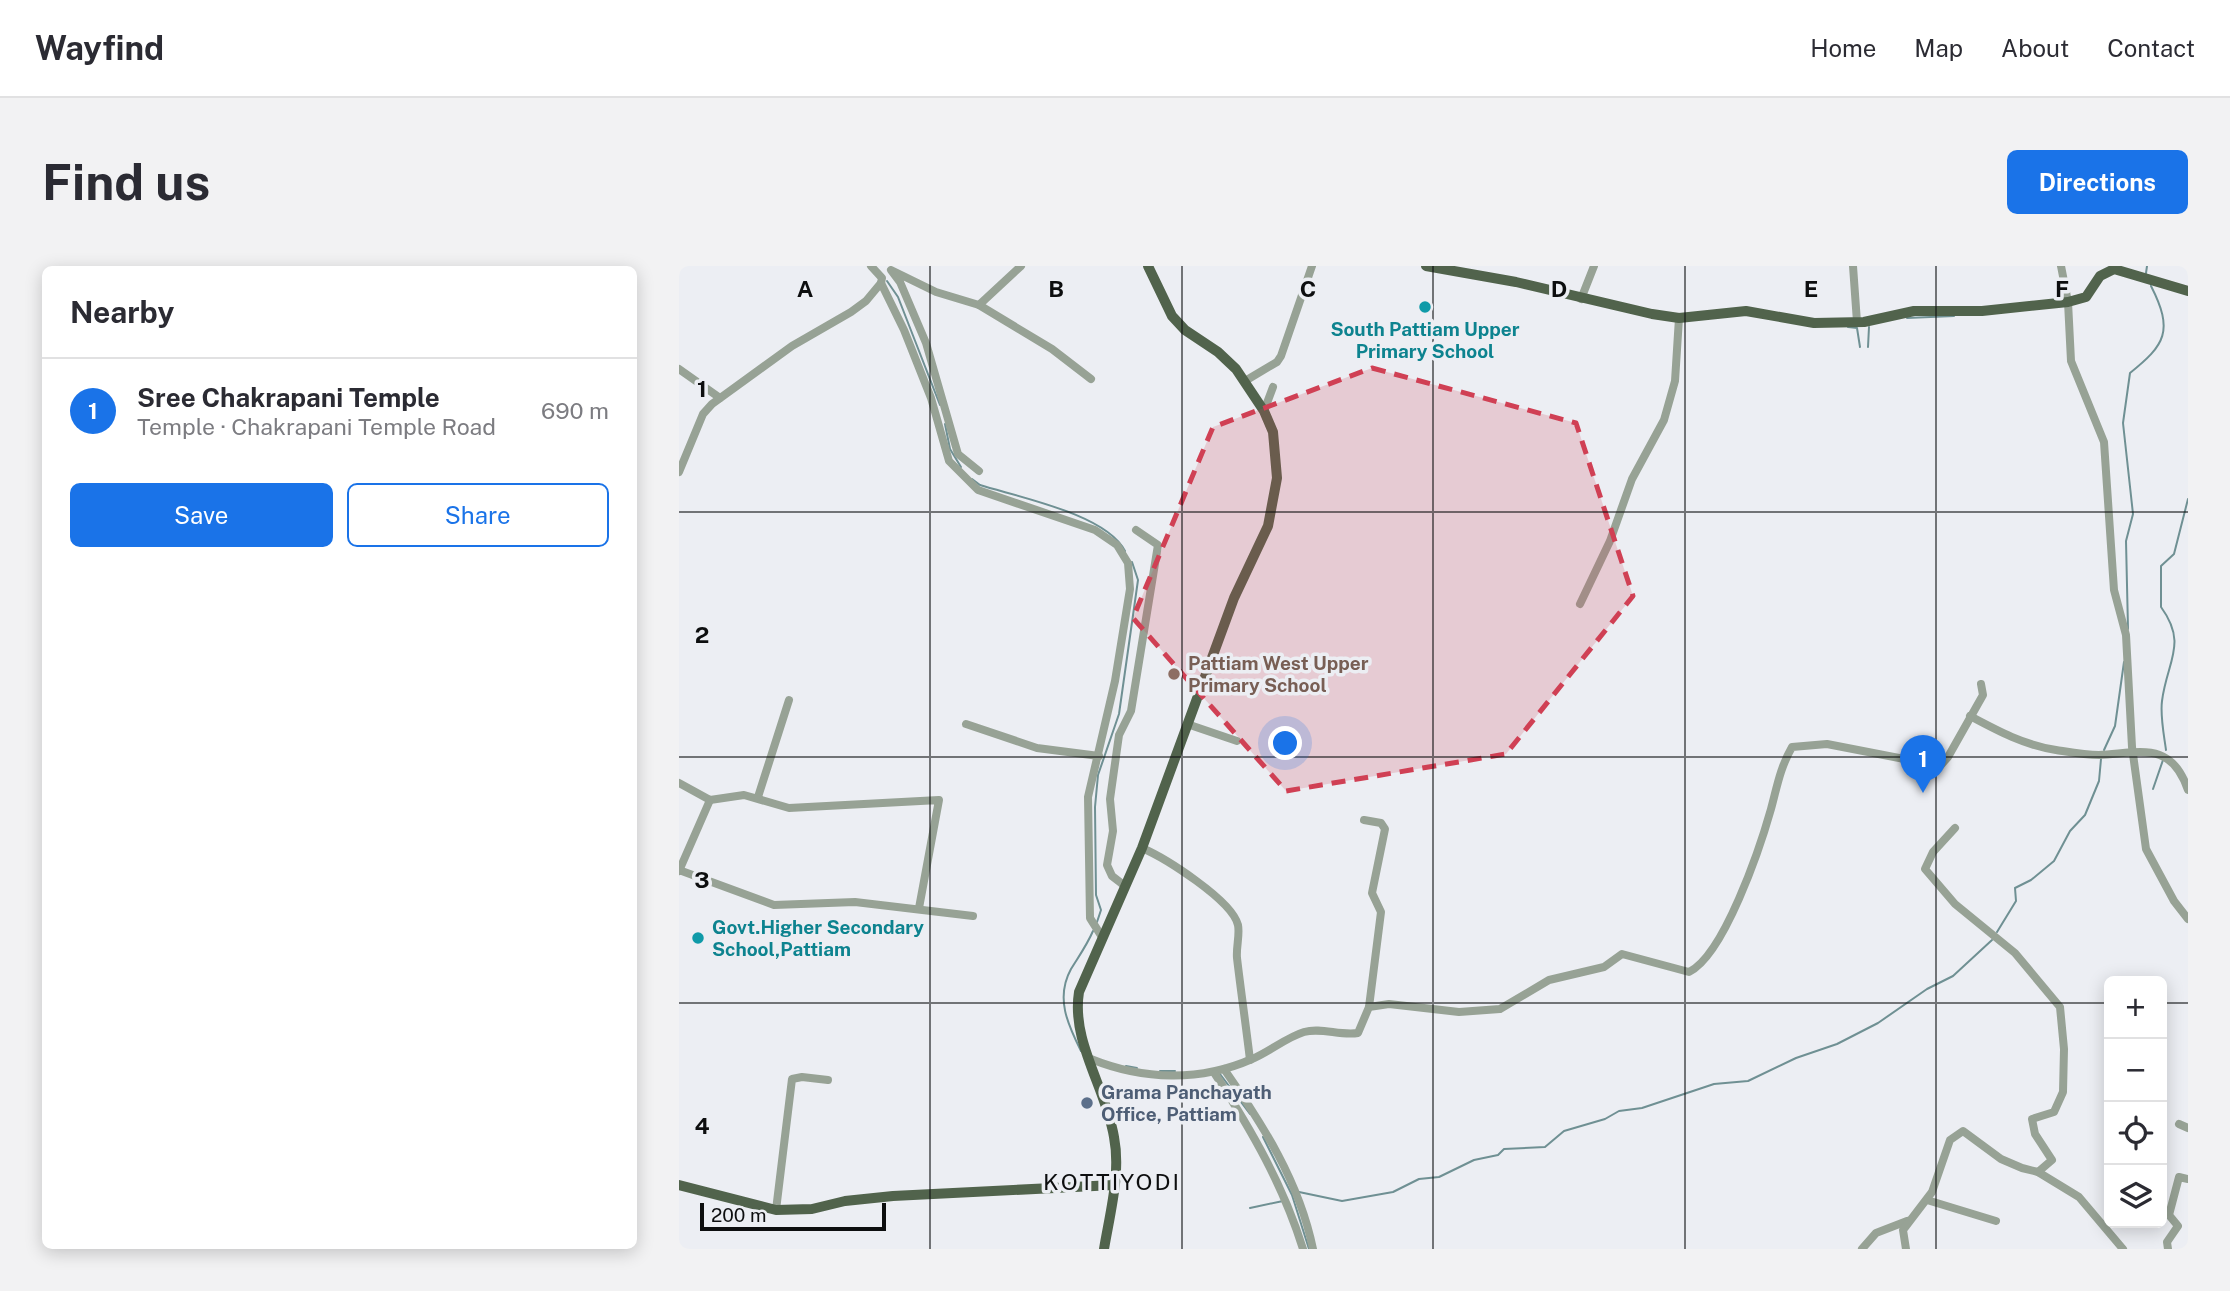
<!DOCTYPE html>
<html lang="en">
<head>
<meta charset="utf-8">
<style>
  :root { --surface:#fff; --page:#f2f2f3; --text:#2b2b33; --muted:#7c7c81; --line:#e1e1e2; --accent:#1a73e8 }
  body { margin:0; font-family:"Public Sans",sans-serif; background:var(--page); color:var(--text) }
  .controls { position:absolute; right:21px; bottom:21px; display:grid; overflow:hidden; border-radius:10px; box-shadow:0 4px 18px #0003 }
  .controls button { width:63px; height:63px; display:grid; place-items:center; padding:0; border:0; border-bottom:2px solid var(--line); background:var(--surface); color:var(--text); font:35px sans-serif }
  .scale { position:absolute; left:21px; bottom:18px; width:186px; box-sizing:border-box; padding-left:7px; border:4px solid #0d0e0f; border-top:0; font-size:19px; line-height:24px; white-space:nowrap; color:#0d0e0f; -webkit-text-stroke:5px #eceef3; paint-order:stroke }
  .you { position:absolute; left:607px; top:478px; width:24px; height:24px; margin:-18px; border:5px solid #fff; border-radius:50%; background:#1a73e8; box-shadow:0 0 0 10px #1a73e833 }
  .badge { display:grid; place-items:center; width:46px; height:46px; border-radius:50%; background:var(--accent); color:#fff; font-size:23px; font-weight:700 }
  .pin { position:absolute; translate:-50% -58px; filter:drop-shadow(0 2px 4px #0008) }
  .pin::after { content:''; position:absolute; top:37px; width:24px; height:21px; background:inherit; clip-path:polygon(0 0,100% 0,50% 100%) }
  .list { margin:0; padding:0; list-style:none }
  h2 { display:flex; justify-content:space-between; align-items:center; height:91px; margin:0; padding:0 28px; font-size:30px }
  h2 small { font-size:23px; font-weight:400; color:var(--muted) }
  .list li { display:grid; grid-template-columns:46px 1fr auto; gap:21px; align-items:center; box-sizing:border-box; height:105px; padding:0 28px; border-top:2px solid var(--line) }
  .list b { display:block; font-size:26px; white-space:nowrap }
  .list p { margin:0; font-size:23px; white-space:nowrap; color:var(--muted) }
  .list em { font-size:23px; font-style:normal; color:var(--muted) }
  .actions { display:flex; gap:14px; padding:21px 28px }
  .actions a { flex:1; padding:16px 0; border:2px solid var(--accent); border-radius:10px; text-align:center; font-size:24px; color:var(--accent) }
  .actions .main { background:var(--accent); color:#fff }
  .icon { flex:none; width:38px; height:38px; fill:none; stroke:currentColor; stroke-width:2; stroke-linecap:round; stroke-linejoin:round }
  .map { position:relative; flex:none; width:1509px; height:983px; overflow:hidden; border-radius:10px }
  header { display:flex; align-items:center; gap:42px; box-sizing:border-box; height:98px; padding:0 35px; background:var(--surface); border-bottom:2px solid var(--line) }
  header strong { font-size:33px }
  nav { display:flex; gap:38px; margin-inline-start:auto; font-size:24px }
  .intro { display:flex; align-items:center; justify-content:space-between; box-sizing:border-box; height:168px; padding:0 42px }
  h1 { margin:0; font-size:49px }
  .button { padding:18px 32px; border-radius:10px; background:var(--accent); color:#fff; font-size:24px; font-weight:700 }
  main { display:flex; gap:42px; padding:0 42px }
  aside { flex:1; background:var(--surface); border-radius:10px; box-shadow:0 4px 18px #0003 }
  .map>svg:first-child { display:block }
</style>
</head>
<body>
<header>
<strong>Wayfind</strong>
<nav><a>Home</a><a>Map</a><a>About</a><a>Contact</a></nav>
</header>
<div class="intro"><h1>Find us</h1><a class="button">Directions</a></div>
<main>
<aside>
<h2>Nearby<small></small></h2>
<ul class="list">
<li><span class="badge">1</span><div><b>Sree Chakrapani Temple</b><p>Temple · Chakrapani Temple Road</p></div><em>690 m</em></li>
</ul>
<div class="actions"><a class="main">Save</a><a>Share</a></div>
</aside>
<div class="map">
<svg width="1509" height="983" viewBox="0 0 1509 983">
  <rect width="100%" height="100%" fill="#eceef3"/>
  <g fill="none" stroke-linecap="round" stroke-linejoin="round">
    <!-- stream -->
    <g stroke="#6f9093" stroke-width="2">
      <polyline points="1467,7 1468,0"/>
      <polyline points="208,15 219,31 261,139"/>
      <polyline points="1228,52 1275,50"/>
      <polyline points="1169,61 1178,62 1181,81"/>
      <polyline points="1189,81 1190,61"/>
      <polyline points="266,158 271,183 282,201"/>
      <path d="M293 213 301 219C339 231 427 248 446 285"/>
      <path d="M1449 363 1447 275 1454 248 1444 157 1451 107C1486 79 1495 65 1472 20"/>
      <polyline points="1425,484 1436,460 1445,396"/>
      <path d="M1487 484C1485 469 1481 450 1483 435 1488 395 1509 378 1482 341V300L1495 288 1509 233"/>
      <polyline points="1474,523 1484,494"/>
      <polyline points="418,656 422,644 417,629 416,541 419,509 440,448 459,314 453,296"/>
      <polyline points="1318,666 1337,635 1336,622 1352,614 1375,595 1391,565 1406,549 1420,515 1422,493"/>
      <path d="M402 785C389 759 376 732 392 703 400 690 408 679 414 665"/>
      <polyline points="447,800 458,802"/>
      <polyline points="481,805 496,805"/>
      <polyline points="541,808 571,848"/>
      <polyline points="584,871 613,929 630,983"/>
      <polyline points="620,926 663,935 714,926 740,913 760,911 795,894 819,889 825,883 866,881 885,865 926,853 940,845 963,842 1035,818 1069,815 1117,792 1158,778 1199,757 1248,723 1274,710 1313,674"/>
      <polyline points="571,942 604,935"/>
    </g>
    <!-- minor -->
    <g stroke="#97a295" stroke-width="8">
      <polyline points="192,0 203,12 202,17 225,64 252,132 270,195 299,224 416,264 438,279 449,297 451,323 436,415 409,531 411,652 423,671"/>
      <polyline points="1174,0 1178,56"/>
      <polyline points="1382,0 1389,36 1392,95 1425,176 1435,324 1447,369 1453,481 1467,583 1495,635 1509,653"/>
      <polyline points="902,33 915,0"/>
      <polyline points="300,39 373,83 412,113"/>
      <polyline points="0,103 41,132"/>
      <polyline points="566,115 598,96 602,90 633,0"/>
      <polyline points="585,145 594,121"/>
      <polyline points="300,205 279,188 247,77 221,16 212,4 257,26 300,39 342,0"/>
      <polyline points="0,206 24,148 33,138 113,80 172,46 187,35 202,17"/>
      <polyline points="901,338 931,275 953,213 985,154 996,115 1000,52"/>
      <path d="M1291 450C1319 465 1345 479 1377 484 1390 486 1406 489 1420 489 1461 487 1492 474 1509 524"/>
      <polyline points="287,458 358,482 420,490"/>
      <polyline points="508,458 558,475"/>
      <polyline points="0,517 31,534 65,529 110,542 260,534 240,642"/>
      <polyline points="79,531 110,434"/>
      <polyline points="685,554 702,557 706,563 693,627 702,646 690,741"/>
      <polyline points="1276,562 1254,586 1246,603 1276,638 1336,687 1381,741 1385,783 1384,826 1375,846 1353,853 1356,868 1373,894 1359,906"/>
      <path d="M463 582C486 592 553 634 559 659 561 669 557 681 558 692 562 726 567 760 571 794"/>
      <polyline points="0,604 95,639 176,636 294,650"/>
      <polyline points="0,605 31,534"/>
      <polyline points="446,620 433,610 428,599 434,565 431,533 440,469 452,445 479,279 457,264"/>
      <path d="M412 793C464 814 521 816 573 793 590 786 608 771 625 766 642 761 661 770 679 767L690 741 710 738 780 746 821 743 870 714 925 701 943 688 1010 706C1045 689 1081 582 1092 543 1098 521 1101 502 1113 481L1148 478 1261 500 1269 491 1304 429 1302 418"/>
      <path d="M545 803C584 859 620 915 634 983"/>
      <path d="M536 808C573 865 604 919 624 983"/>
      <polyline points="1500,858 1509,862"/>
      <polyline points="1248,934 1317,955"/>
      <polyline points="97,944 113,813 123,811 149,814"/>
      <polyline points="1183,983 1197,967 1228,955"/>
      <polyline points="1227,983 1224,964 1253,926 1271,874 1284,865 1322,893 1343,902 1359,906 1400,931 1444,983"/>
      <polyline points="1489,983 1488,976 1499,960 1490,949 1500,911 1509,913"/>
    </g>
    <!-- major -->
    <g stroke="#51634c" stroke-width="10">
      <polyline points="747,0 837,16 973,48 1000,52 1067,45 1135,57 1185,56 1235,45 1303,45 1389,36 1407,31 1421,10 1435,3 1509,25"/>
      <polyline points="0,919 97,944 133,943 166,935 214,930 435,919"/>
      <path d="M425 983C431 947 442 907 435 871 427 822 392 776 400 726L463 582 555 332 589 260 598 212 594 166 585 145 557 103 539 86 506 64 493 50 469 0"/>
    </g>
  </g>
  <!-- marked area -->
  <path fill="#d04054" fill-opacity="0.2" stroke="#d04054" stroke-width="5" stroke-dasharray="14 9" stroke-linejoin="round" d="M693 102 897 157 954 330 827 488 607 525 454 352 534 161Z"/>
  <!-- grid -->
  <path fill="none" stroke="#0d0e0f" stroke-width="2" stroke-opacity="0.55" d="M251 0V983M503 0V983M754 0V983M1006 0V983M1257 0V983M0 246H1509M0 491H1509M0 737H1430M1483 737H1509"/>
  <!-- markers -->
  <g fill="#0f9aa8" stroke="#eceef3" stroke-width="2.5">
    <circle cx="746" cy="41" r="7"/>
    <circle cx="19" cy="672" r="7"/>
  </g>
  <circle fill="#8d6e63" stroke="#eceef3" stroke-width="2.5" cx="495" cy="408" r="7"/>
  <circle fill="#5c6f8a" stroke="#eceef3" stroke-width="2.5" cx="408" cy="837" r="7"/>
  <g text-anchor="middle" stroke-width="7" stroke-linejoin="round" paint-order="stroke">
    <!-- culture labels -->
    <g font-size="19" font-weight="bold" fill="#0d838f" stroke="#eceef3">
      <text x="746" y="70">South Pattiam Upper<tspan x="746" dy="22">Primary School</tspan></text>
      <text x="33" y="668" text-anchor="start">Govt.Higher Secondary<tspan x="33" dy="22">School,Pattiam</tspan></text>
    </g>
    <!-- education labels -->
    <g font-size="19" font-weight="bold" fill="#785e54" stroke="#eceef3" text-anchor="start">
      <text x="509" y="404">Pattiam West Upper<tspan x="509" dy="22">Primary School</tspan></text>
    </g>
    <!-- service labels -->
    <g font-size="19" font-weight="bold" fill="#4e5e75" stroke="#eceef3" text-anchor="start">
      <text x="422" y="833">Grama Panchayath<tspan x="422" dy="22">Office, Pattiam</tspan></text>
    </g>
    <!-- quarter labels -->
    <g font-size="23" letter-spacing="2" fill="#0d0e0f" stroke="#eceef3">
      <text x="433" y="924">KOTTIYODI</text>
    </g>
  </g>
  <g font-size="23" text-anchor="middle" font-weight="bold" fill="#0d0e0f" stroke="#eceef3" stroke-width="7" stroke-linejoin="round" paint-order="stroke">
    <text x="126" y="31">A</text>
    <text x="377" y="31">B</text>
    <text x="629" y="31">C</text>
    <text x="880" y="31">D</text>
    <text x="1132" y="31">E</text>
    <text x="1383" y="31">F</text>
    <text x="23" y="131">1</text>
    <text x="23" y="377">2</text>
    <text x="23" y="622">3</text>
    <text x="23" y="868">4</text>
  </g>
</svg>
<div class="controls">
<button>+</button>
<button>−</button>
<button><svg class="icon" aria-label="locate" viewBox="0 0 24 24"><circle cx="12" cy="12" r="6"/><path d="M12 2v4M12 18v4M2 12h4M18 12h4"/></svg></button>
<button><svg class="icon" aria-label="layers" viewBox="0 0 24 24"><path d="M12 4l9 5-9 5-9-5zM3 14l9 5 9-5"/></svg></button>
</div>
<div class="scale">200 m</div>
<div class="you"></div>
<div class="pin badge" style="left:1244px;top:527px">1</div>
</div>
</main>
</body>
</html>
